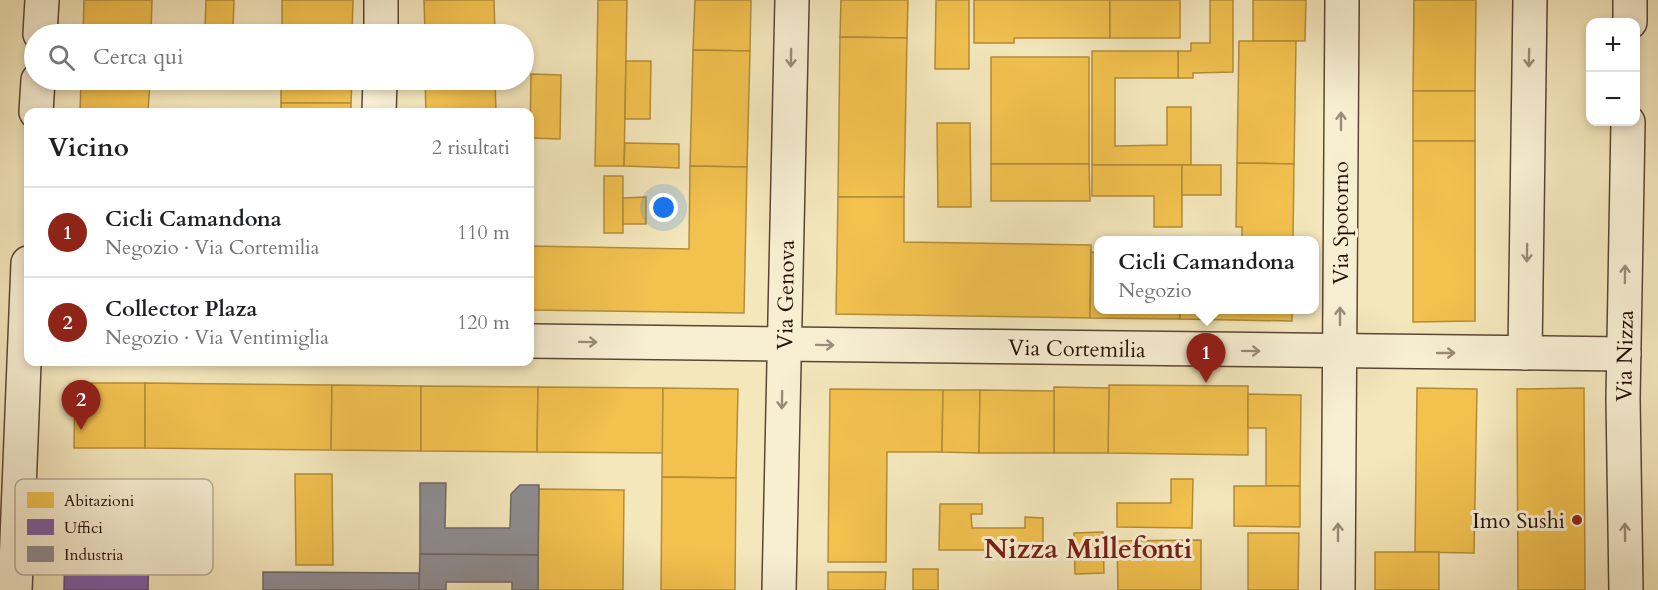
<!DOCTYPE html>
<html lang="it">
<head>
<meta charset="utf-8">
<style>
  :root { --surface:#fff; --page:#f6f6f6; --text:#202124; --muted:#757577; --line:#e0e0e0; --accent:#8f2418 }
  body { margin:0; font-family:Cardo,serif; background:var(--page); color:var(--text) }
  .controls { position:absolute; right:18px; top:18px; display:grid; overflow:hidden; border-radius:12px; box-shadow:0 3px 9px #0003 }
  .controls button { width:54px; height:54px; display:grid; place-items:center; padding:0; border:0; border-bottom:2px solid var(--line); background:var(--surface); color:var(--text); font:30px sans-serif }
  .you { position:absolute; left:664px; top:208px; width:21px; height:21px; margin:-15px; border:4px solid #fff; border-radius:50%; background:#1a73e8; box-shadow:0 0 0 9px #1a73e833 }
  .badge { display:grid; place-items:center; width:39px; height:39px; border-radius:50%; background:var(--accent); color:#fff; font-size:20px; font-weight:700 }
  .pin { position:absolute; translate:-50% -50px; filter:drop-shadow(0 2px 3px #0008) }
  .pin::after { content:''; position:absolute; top:32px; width:21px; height:18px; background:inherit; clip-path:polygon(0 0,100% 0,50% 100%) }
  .popup { position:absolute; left:1094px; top:236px; width:225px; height:78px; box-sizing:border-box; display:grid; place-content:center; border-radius:12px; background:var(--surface); filter:drop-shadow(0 2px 4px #0005); font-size:20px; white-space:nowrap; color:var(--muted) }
  .popup b { font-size:22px; color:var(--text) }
  .popup::after { content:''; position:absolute; left:50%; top:100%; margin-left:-12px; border:12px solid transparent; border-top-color:var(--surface) }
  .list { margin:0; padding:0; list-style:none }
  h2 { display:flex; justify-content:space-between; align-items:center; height:78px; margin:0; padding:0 24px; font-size:26px }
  h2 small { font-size:20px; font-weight:400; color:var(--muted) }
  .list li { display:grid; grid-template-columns:39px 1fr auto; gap:18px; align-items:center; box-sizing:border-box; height:90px; padding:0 24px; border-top:2px solid var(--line) }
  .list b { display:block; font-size:22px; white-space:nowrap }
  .list p { margin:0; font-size:20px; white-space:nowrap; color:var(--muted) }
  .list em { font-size:20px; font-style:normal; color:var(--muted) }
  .icon { flex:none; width:33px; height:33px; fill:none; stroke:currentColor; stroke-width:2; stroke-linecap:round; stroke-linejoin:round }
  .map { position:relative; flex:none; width:1658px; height:590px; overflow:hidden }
  .search { position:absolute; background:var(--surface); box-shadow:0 3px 9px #0003; left:24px; top:24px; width:510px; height:66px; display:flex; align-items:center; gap:15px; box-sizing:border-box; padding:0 21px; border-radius:33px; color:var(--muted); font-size:22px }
  .panel { position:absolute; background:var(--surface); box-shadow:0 3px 9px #0003; left:24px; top:108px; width:510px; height:258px; border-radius:12px }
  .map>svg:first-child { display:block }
</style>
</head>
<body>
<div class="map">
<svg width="1658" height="590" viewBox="0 0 1658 590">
  <rect width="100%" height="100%" fill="#f4e7bc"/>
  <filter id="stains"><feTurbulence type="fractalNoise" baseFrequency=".00333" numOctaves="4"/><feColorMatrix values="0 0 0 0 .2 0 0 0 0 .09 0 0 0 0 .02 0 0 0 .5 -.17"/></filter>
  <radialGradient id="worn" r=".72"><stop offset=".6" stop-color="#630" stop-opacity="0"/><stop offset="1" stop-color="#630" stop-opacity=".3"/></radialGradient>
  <!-- homes -->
  <g fill="#f2c14e" stroke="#b48c38" stroke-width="1.5">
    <polygon points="84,0 152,0 151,34 83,34"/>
    <polygon points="206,0 234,0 233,29 205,28"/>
    <polygon points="282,0 353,0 352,34 282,34"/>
    <polygon points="424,0 494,0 495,34 425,34"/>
    <polygon points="598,0 627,0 624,166 595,166"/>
    <polygon points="695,0 751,0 750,51 693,50"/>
    <polygon points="841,0 908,0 907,38 840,37"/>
    <polygon points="936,0 969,0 969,69 935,69"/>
    <polygon points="974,0 1110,0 1110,38 1014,38 1014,43 974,43"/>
    <rect x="1110" y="0" width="70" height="38"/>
    <polygon points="1210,0 1233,0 1233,72 1193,73 1193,78 1178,78 1178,51 1191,51 1191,43 1210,43"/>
    <polygon points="1253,0 1306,0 1305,41 1253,41"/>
    <polygon points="1414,0 1476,0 1475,91 1413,91"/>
    <polygon points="840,37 907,38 904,197 838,197"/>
    <polygon points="1239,41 1296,41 1294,164 1237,163"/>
    <polygon points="693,50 750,51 747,167 690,166"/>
    <polygon points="1092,51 1178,51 1178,78 1115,78 1115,146 1167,145 1167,107 1191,107 1191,165 1092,165"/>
    <rect x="991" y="57" width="98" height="107"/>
    <polygon points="626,61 651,61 650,119 625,119"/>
    <polygon points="531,74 561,75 560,139 530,138"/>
    <polygon points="81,80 150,80 148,112 80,112"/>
    <polygon points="281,80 352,80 351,103 281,103"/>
    <polygon points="425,80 495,80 496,112 426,112"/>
    <rect x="1413" y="91" width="62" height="50"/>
    <rect x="281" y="103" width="70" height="9"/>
    <polygon points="937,123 970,123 971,207 938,207"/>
    <polygon points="1413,141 1475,141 1475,321 1413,322"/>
    <polygon points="625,143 679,144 679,168 624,166"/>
    <polygon points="1237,163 1294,164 1293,240 1242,240 1242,227 1236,227"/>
    <polygon points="991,164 1089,164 1090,201 991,201"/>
    <polygon points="1092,165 1182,165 1182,227 1154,227 1154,196 1092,196"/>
    <rect x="1182" y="165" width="39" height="30"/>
    <polygon points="690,166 747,167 744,313 530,310 530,246 689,249"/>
    <rect x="604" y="176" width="19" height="57"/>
    <polygon points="646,197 646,224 623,224 623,198"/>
    <polygon points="838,197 904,197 904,242 1091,245 1090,318 836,314"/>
    <polygon points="1091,252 1098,253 1098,310 1180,310 1180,319 1090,318"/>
    <polygon points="1180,310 1292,310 1292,321 1180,319"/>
    <polygon points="75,383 145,383 145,448 74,448"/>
    <polygon points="145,383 332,385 331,450 145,448"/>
    <polygon points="332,385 421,386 421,451 331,450"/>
    <polygon points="1109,385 1248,386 1248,455 1108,453"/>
    <polygon points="421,386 538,387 537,452 421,451"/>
    <polygon points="538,387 663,388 663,453 537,452"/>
    <polygon points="1054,387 1109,388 1108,453 1054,453"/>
    <polygon points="663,388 738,389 736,478 662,477"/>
    <polygon points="1417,388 1477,389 1474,553 1415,552"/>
    <polygon points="1584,388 1585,590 1518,590 1517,389"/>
    <polygon points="830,389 943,390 942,452 887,452 886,562 828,562"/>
    <polygon points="943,390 980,390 979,453 942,452"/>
    <polygon points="980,390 1054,391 1054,453 979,453"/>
    <polygon points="1248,394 1301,395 1300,486 1266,486 1266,428 1248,428"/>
    <polygon points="295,474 332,474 333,565 296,565"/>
    <polygon points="662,477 736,478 735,590 661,590"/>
    <polygon points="1171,479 1193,479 1192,528 1117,527 1117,503 1171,503"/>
    <polygon points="1234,486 1300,486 1300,527 1234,526"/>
    <polygon points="539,489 624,490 623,590 538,590"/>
    <polygon points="940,504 982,504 982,514 971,514 972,528 1025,528 1025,517 1043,518 1043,550 939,550"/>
    <polygon points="1103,532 1104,573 1075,574 1074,533"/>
    <polygon points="1248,533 1299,533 1298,590 1248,590"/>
    <polygon points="1201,540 1201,590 1118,590 1117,541"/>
    <rect x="1375" y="552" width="64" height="38"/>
    <rect x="913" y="569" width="25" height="21"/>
    <polygon points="828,572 886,572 885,590 828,590"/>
  </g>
  <!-- offices -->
  <polygon fill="#7b5ea7" stroke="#614777" stroke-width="1.5" points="66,480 150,482 148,590 64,590"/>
  <!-- industry -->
  <g fill="#8d8d92" stroke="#6e6868" stroke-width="1.5">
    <polygon points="420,483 446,483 445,528 510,528 511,494 520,485 539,485 538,555 420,554"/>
    <polygon points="420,554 538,555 538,590 512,590 512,582 446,582 446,590 419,590"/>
    <polygon points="263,572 419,573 419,590 263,590"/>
  </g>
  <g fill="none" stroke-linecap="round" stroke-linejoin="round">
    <defs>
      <g id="minor">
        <polyline points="1630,22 1630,0"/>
        <polyline points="40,34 42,0"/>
        <polyline points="381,34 381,0"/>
        <polyline points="36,112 38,80"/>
        <polyline points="379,112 380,80"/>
        <polyline points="530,341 1624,354"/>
        <polyline points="1525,353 1530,0"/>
        <polyline points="15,590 28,263"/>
        <polyline points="779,590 792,0"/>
        <polyline points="1338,590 1342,0"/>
        <polyline points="1626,590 1623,399 1628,122"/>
      </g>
    </defs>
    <!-- minor casing -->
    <use href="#minor" stroke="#594634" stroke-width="36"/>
    <!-- minor -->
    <use href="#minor" stroke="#f8efd3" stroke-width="33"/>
  </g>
  <!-- one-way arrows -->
  <defs><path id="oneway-shaft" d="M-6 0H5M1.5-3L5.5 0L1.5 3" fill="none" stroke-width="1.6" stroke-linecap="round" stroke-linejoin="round" transform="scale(1.5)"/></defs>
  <g stroke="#998b77">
    <use href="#oneway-shaft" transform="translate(791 58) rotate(91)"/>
    <use href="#oneway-shaft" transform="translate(1529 58) rotate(91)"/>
    <use href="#oneway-shaft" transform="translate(1341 121) rotate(-90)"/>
    <use href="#oneway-shaft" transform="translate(1527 253) rotate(91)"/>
    <use href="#oneway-shaft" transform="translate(1625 274) rotate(-89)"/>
    <use href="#oneway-shaft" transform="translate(1340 316) rotate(-90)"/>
    <use href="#oneway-shaft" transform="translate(588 342) rotate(1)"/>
    <use href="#oneway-shaft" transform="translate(825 345) rotate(1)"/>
    <use href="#oneway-shaft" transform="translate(1251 351) rotate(1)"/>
    <use href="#oneway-shaft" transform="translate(1446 353)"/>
    <use href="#oneway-shaft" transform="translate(782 400) rotate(91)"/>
    <use href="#oneway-shaft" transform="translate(1338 532) rotate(-90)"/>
    <use href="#oneway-shaft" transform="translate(1625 532) rotate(-91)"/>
  </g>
  <!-- markers -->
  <circle fill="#8f2418" stroke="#f8efd3" stroke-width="2" cx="1577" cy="520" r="6"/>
  <g text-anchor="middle" stroke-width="6" stroke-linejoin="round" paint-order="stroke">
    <!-- street labels -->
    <g font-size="22" fill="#251006" stroke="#f8efd3">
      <text transform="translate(1340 223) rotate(-90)" y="8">Via Spotorno</text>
      <text transform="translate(785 295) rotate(-89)" y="8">Via Genova</text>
      <text transform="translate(1077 348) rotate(1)" y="8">Via Cortemilia</text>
      <text transform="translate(1624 356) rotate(-89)" y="8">Via Nizza</text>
    </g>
    <!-- poi labels -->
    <g font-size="22" fill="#251006" stroke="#f8efd3" text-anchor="end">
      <text x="1565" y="528">Imo Sushi</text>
    </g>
    <!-- district labels -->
    <g font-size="28" font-weight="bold" fill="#7a1f14" stroke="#f8efd3">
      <text x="1088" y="558">Nizza Millefonti</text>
    </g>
  </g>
  <!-- legend -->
  <rect x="15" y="479" width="198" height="96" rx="9" fill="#f8efd3" stroke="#b9ac96" stroke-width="1.5"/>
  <rect x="27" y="492" width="27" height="16" fill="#f2c14e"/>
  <rect x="27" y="519" width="27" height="16" fill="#7b5ea7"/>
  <rect x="27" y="546" width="27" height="16" fill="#8d8d92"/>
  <g font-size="16" fill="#251006">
    <text x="64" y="506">Abitazioni</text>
    <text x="64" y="533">Uffici</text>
    <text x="64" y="560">Industria</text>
  </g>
  <rect width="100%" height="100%" filter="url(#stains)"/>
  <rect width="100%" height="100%" fill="url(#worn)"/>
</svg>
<div class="controls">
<button>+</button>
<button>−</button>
</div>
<div class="you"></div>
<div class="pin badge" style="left:1206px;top:383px">1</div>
<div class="popup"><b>Cicli Camandona</b>Negozio</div>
<div class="pin badge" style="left:81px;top:430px">2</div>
<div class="search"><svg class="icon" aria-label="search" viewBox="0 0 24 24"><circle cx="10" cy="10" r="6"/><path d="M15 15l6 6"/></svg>Cerca qui</div>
<section class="panel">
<h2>Vicino<small>2 risultati</small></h2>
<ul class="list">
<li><span class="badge">1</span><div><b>Cicli Camandona</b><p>Negozio · Via Cortemilia</p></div><em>110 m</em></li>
<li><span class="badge">2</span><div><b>Collector Plaza</b><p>Negozio · Via Ventimiglia</p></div><em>120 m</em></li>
</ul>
</section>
</div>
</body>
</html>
